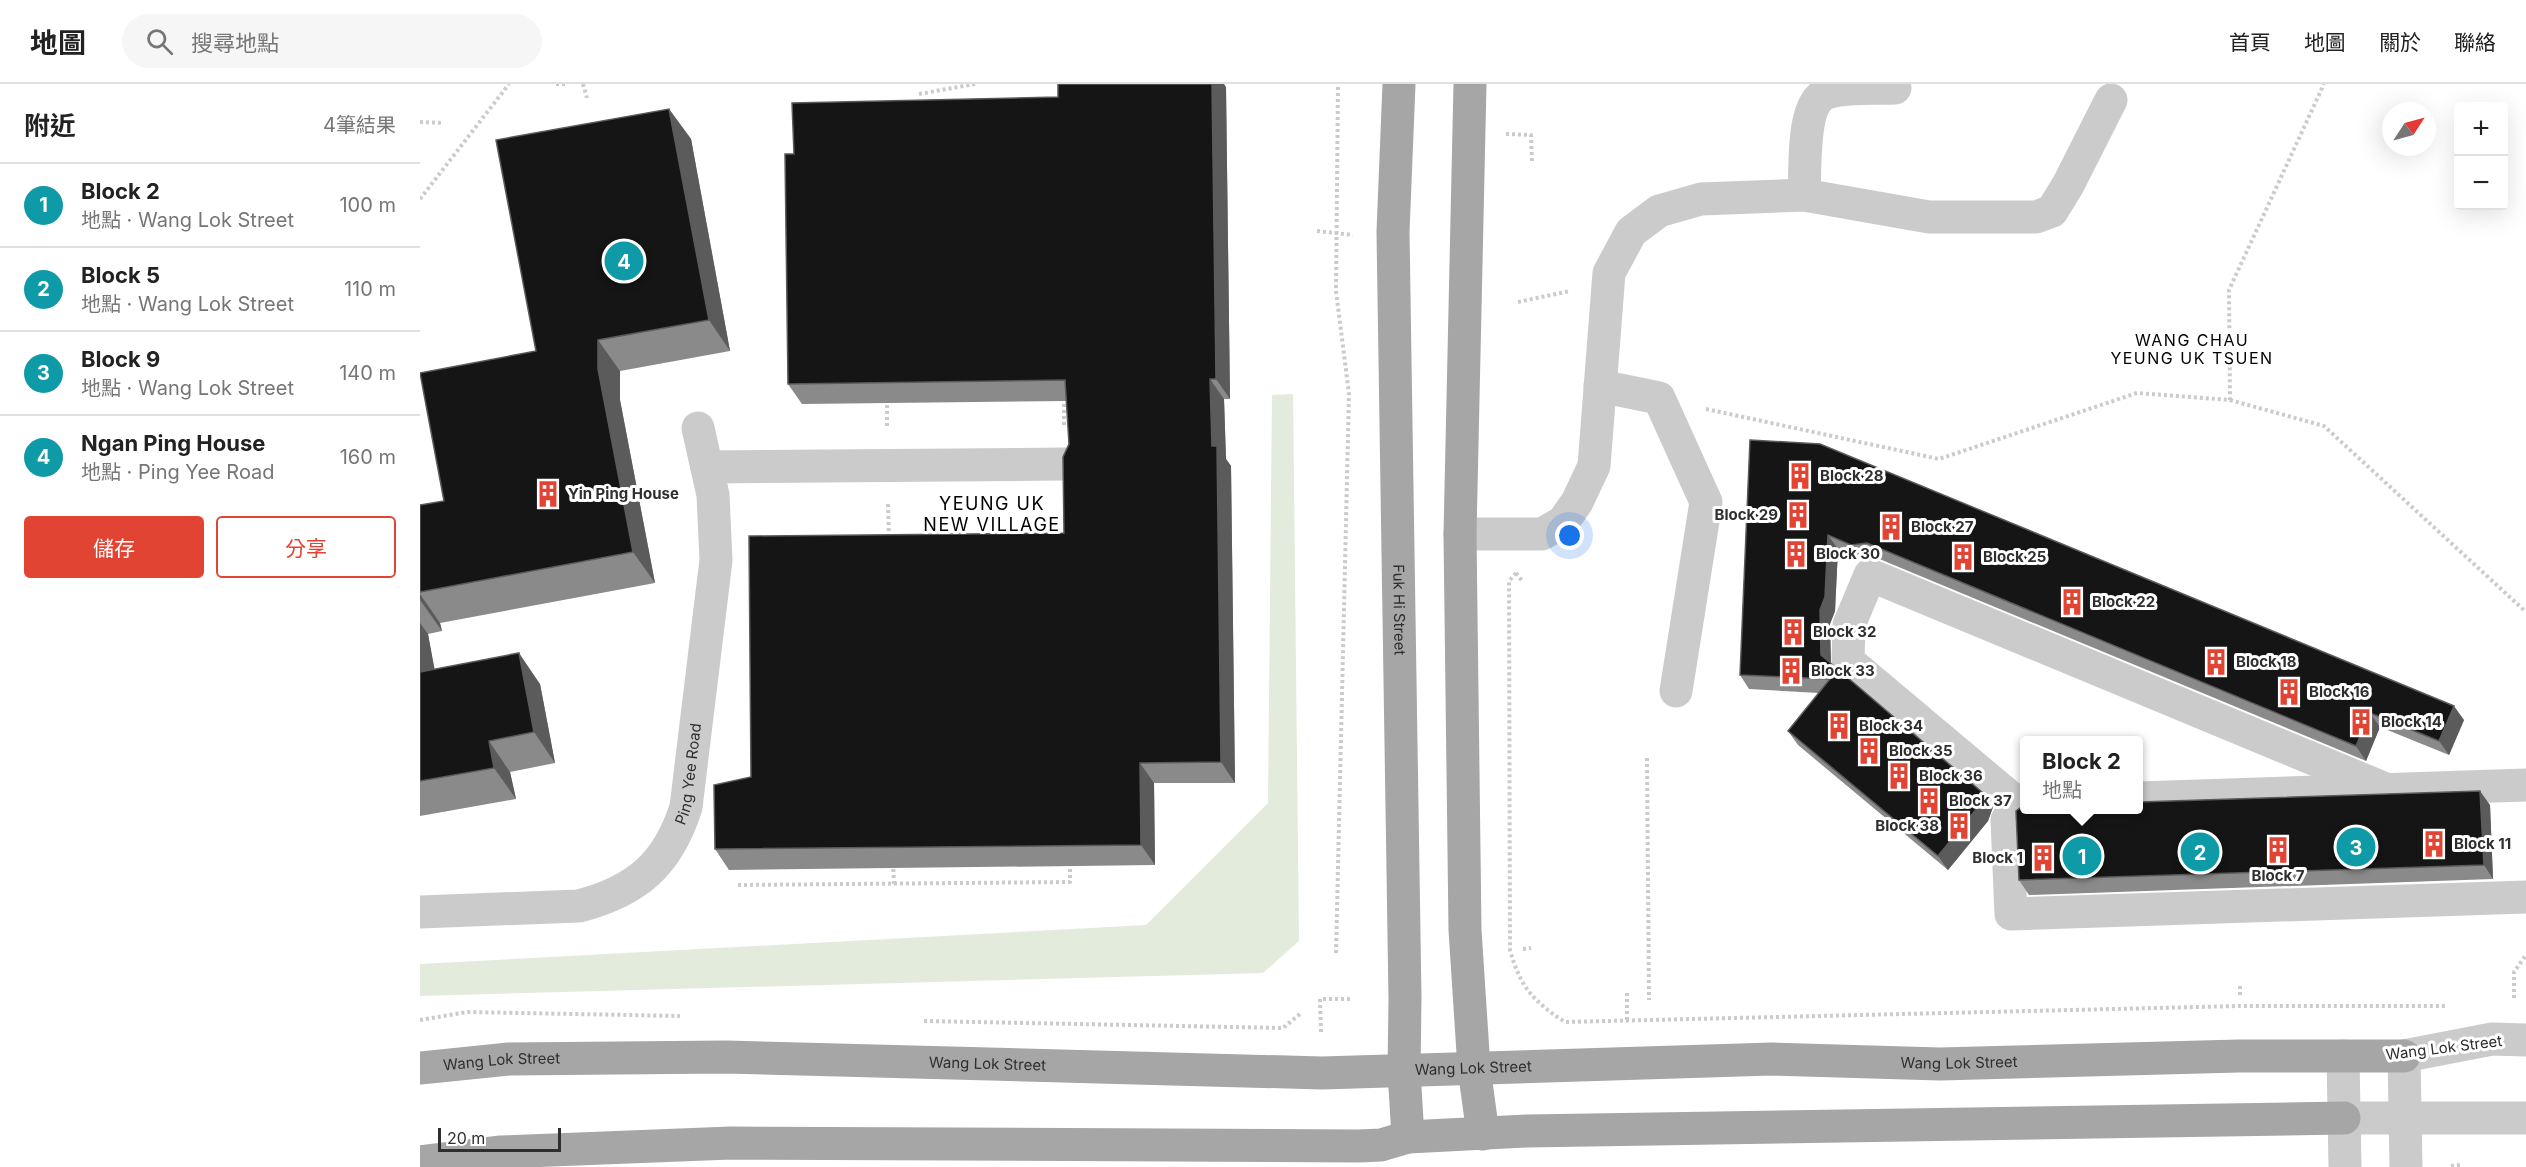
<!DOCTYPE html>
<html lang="zh-TW">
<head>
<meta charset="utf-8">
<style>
  :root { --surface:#fff; --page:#f6f6f6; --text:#222; --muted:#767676; --line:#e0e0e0; --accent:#e24434 }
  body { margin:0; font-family:Inter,"Noto Sans TC",sans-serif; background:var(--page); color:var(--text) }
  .controls { position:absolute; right:18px; top:18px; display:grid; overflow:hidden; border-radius:6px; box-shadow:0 6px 24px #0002 }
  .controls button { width:54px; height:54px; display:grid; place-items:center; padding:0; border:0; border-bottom:2px solid var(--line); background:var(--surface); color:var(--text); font:30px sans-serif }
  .compass { position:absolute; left:1962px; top:18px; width:54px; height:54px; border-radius:50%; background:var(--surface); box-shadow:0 6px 24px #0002; rotate:54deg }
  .scale { position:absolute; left:18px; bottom:15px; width:123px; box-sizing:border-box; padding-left:6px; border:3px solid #2e2e2e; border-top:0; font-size:16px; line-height:21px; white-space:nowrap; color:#2e2e2e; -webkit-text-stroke:4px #fff; paint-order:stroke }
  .you { position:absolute; left:1150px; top:452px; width:21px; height:21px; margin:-15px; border:4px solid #fff; border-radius:50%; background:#1a73e8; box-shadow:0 0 0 9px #1a73e833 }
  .badge { display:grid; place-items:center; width:39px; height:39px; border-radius:50%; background:var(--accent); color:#fff; font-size:20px; font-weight:700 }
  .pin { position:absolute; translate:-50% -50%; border:3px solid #fff; box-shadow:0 2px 6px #0006 }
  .popup { position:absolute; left:1600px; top:652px; width:123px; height:78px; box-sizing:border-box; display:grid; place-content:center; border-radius:6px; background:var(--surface); filter:drop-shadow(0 2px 4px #0005); font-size:20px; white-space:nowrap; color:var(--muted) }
  .popup b { font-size:22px; color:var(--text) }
  .popup::after { content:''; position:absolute; left:50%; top:100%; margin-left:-12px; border:12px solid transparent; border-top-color:var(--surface) }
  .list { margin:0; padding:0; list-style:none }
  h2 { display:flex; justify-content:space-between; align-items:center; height:78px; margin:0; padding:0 24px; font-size:26px }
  h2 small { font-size:20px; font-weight:400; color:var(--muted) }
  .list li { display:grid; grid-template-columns:39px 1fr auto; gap:18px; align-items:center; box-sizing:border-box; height:84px; padding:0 24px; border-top:2px solid var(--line) }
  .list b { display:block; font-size:22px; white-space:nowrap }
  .list p { margin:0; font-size:20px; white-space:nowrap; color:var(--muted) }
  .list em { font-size:20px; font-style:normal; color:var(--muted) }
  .actions { display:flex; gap:12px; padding:18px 24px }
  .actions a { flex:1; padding:14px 0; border:2px solid var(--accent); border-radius:6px; text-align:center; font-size:21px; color:var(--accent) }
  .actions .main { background:var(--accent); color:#fff }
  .icon { flex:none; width:33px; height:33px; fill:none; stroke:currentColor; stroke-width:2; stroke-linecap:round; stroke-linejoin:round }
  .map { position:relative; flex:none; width:2106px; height:1083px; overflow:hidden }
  header { display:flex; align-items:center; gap:36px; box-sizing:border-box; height:84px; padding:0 30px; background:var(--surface); border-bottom:2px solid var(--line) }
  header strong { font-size:28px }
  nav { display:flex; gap:33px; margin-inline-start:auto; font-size:21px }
  .search { width:420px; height:54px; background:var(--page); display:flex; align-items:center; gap:15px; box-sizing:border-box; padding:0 21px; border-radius:33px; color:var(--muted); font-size:22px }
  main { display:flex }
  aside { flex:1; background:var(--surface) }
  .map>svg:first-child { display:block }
</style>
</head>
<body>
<header>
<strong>地圖</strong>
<div class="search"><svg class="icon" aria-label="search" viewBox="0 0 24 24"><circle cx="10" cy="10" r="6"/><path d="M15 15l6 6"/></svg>搜尋地點</div>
<nav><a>首頁</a><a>地圖</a><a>關於</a><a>聯絡</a></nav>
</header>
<main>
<aside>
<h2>附近<small>4筆結果</small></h2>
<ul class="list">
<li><span class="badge" style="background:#0f9aa8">1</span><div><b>Block 2</b><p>地點 · Wang Lok Street</p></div><em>100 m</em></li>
<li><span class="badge" style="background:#0f9aa8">2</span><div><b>Block 5</b><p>地點 · Wang Lok Street</p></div><em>110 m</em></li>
<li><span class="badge" style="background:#0f9aa8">3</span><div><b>Block 9</b><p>地點 · Wang Lok Street</p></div><em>140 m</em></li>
<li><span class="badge" style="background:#0f9aa8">4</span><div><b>Ngan Ping House</b><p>地點 · Ping Yee Road</p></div><em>160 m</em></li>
</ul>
<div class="actions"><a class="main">儲存</a><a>分享</a></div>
</aside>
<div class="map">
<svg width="2106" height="1083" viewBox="0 0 2106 1083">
  <rect width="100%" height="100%" fill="#fff"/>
  <!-- green -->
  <polygon fill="#e2ebdc" points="873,310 879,857 843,889 0,912 0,880 726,841 848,719 852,311"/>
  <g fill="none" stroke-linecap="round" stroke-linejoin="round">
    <!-- path -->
    <g stroke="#cbcbcb" stroke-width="4" stroke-dasharray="3 3" stroke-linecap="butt">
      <polyline points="136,0 147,0"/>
      <polyline points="163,0 167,14"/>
      <polyline points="499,10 555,0"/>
      <polyline points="0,38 24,39"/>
      <polyline points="1086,50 1111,51 1112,77"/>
      <polyline points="0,115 89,0"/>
      <polyline points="897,147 933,151"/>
      <polyline points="1098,218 1150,207"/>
      <polyline points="644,314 644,342"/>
      <polyline points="467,315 467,343"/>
      <polyline points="1810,316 1904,342 2106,528"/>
      <polyline points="1286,325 1519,375 1717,309 1810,316 1809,206 1904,0"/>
      <polyline points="468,420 469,454"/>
      <path d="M1096 489 1089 497 1090 866C1100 903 1114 918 1145 938L1820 922H2027"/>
      <polyline points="1096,489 1103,498"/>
      <polyline points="1227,674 1229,916"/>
      <polyline points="473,779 474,800"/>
      <polyline points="318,801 650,798 650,779"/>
      <polyline points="1103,865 1111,864"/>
      <polyline points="916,869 929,310 916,207 918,0"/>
      <polyline points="1820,902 1820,912"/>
      <polyline points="1207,909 1207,936"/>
      <polyline points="2094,914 2094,888 2106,871"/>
      <polyline points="0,936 48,928 260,932"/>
      <polyline points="504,937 863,944 880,930"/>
      <polyline points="901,948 900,915 930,915"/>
      <polyline points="2031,1082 2040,1081"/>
    </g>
    <!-- minor -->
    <g stroke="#cbcbcb" stroke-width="33">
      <path d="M1384 111C1386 86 1380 14 1410 8 1430 3 1454 5 1475 4"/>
      <polyline points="1180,302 1239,314 1286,418 1256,607"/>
      <polyline points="287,383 645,380"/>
      <polyline points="1040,450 1122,450 1143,438 1157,418 1174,382 1189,189 1211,148 1239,127 1281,115 1384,111 1509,133 1616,133 1632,127 1648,101 1691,16"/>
      <polyline points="1719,714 2106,701"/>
      <polyline points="1605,718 1597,719 1428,577 1429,541 1450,491 1968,706"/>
      <polyline points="1597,719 1587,736 1591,830 2106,813"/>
      <path id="s1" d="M0 828 159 822C217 807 248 780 266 723L296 476 293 411 278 344"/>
      <polyline points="1923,972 1925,1083"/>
      <polyline points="1924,1034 2106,1034"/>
      <polyline points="1986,1083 1984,972 2072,955 2106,956"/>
    </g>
    <!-- major -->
    <g stroke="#a6a6a6" stroke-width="33">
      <path id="s2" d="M979 0 973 148 985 915 984 987 988 1053"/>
      <polyline points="1050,0 1040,450 1045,846 1054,984 1063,1050"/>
      <path id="s3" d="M0 984 89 975 306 973 902 989 1352 975 1520 980 1819 972H1984"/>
      <polyline points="0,1078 81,1068 311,1059 939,1062 961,1061 988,1053 1107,1047 1924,1034"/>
    </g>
  </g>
  <!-- wall -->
  <g fill="#8a8a8a">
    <polygon points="806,3 810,315 804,315 806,375 811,382 815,699 734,699 735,781 309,786 295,765 331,693 644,449 649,360 647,317 382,320 368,300 374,70 638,13"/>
    <polygon points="249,25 271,55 310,267 200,287 200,316 235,499 20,539 22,547 8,550 14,585 120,600 135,679 90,688 96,715 0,732 0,421 24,417 116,267"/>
    <polygon points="1330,356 2044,636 2029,671 1960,643 1946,677 1457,474 1441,475 1418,465 1415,527 1410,540 1411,579 1563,709 1573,723 1568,737 1528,786 1378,661 1368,647 1399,609 1329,605 1320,591"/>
    <polygon points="2070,721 2073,795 1609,811 1599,796"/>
  </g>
  <!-- shaded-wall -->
  <g fill="#5b5b5b">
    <polygon points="792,0 804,0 806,3 810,315 796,295"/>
    <polygon points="249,25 271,55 310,267 289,236"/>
    <polygon points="178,256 200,287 200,316 235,499 213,468 178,285"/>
    <polygon points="790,295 804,315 806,375 811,382 815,699 801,678"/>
    <polygon points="1408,451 1418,465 1415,527 1410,540 1411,585 1401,571 1400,526"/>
    <polygon points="0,510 20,539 22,547 0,516"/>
    <polygon points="0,539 8,550 21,619 0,589"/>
    <polygon points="99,569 120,600 135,679 114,648"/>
    <polygon points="2034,622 2044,636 2029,671 2019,657"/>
    <polygon points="1950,629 1960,643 1946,677 1936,662"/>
    <polygon points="69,657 90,688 96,715 74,684"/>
    <polygon points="720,679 734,699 735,781 721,761"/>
    <polygon points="2060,707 2070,721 2073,795 2064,781"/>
    <polygon points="1563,709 1573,723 1568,737 1528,786 1518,772"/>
  </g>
  <!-- building -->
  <g fill="#151515" stroke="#5b5b5b" stroke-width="1.5">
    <polygon points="638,0 792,0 796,295 790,295 792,362 797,362 801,678 720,679 721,761 295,765 294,701 331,693 329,452 644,449 643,373 649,360 645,296 368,300 365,70 374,70 372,19 638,13"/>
    <polygon points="249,25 289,236 178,256 178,285 213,468 0,508 0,421 24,417 0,289 116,267 76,56"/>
    <polygon points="1330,356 1400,360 2034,622 2019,657 1950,629 1936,662 1447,459 1431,461 1408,451 1405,513 1400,526 1401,571 1563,709 1558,723 1518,772 1368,647 1410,595 1320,591"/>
    <polygon points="99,569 114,648 69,657 74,684 0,697 0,588"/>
    <polygon points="2060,707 2064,781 1599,796 1596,727 1605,720 1605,726 1719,726 1719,718"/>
  </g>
  <!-- icons -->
  <defs>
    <symbol id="building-bare" viewBox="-9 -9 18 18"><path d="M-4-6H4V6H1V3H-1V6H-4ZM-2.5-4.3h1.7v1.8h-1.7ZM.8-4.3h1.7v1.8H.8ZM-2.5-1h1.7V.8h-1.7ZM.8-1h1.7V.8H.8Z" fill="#e24434" stroke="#fff" stroke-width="2.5" paint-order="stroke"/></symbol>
  </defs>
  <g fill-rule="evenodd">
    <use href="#building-bare" x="1361" y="373" width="38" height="38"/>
    <use href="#building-bare" x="109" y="391" width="38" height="38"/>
    <use href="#building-bare" x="1359" y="412" width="38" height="38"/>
    <use href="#building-bare" x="1452" y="424" width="38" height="38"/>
    <use href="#building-bare" x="1357" y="451" width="38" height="38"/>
    <use href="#building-bare" x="1524" y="454" width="38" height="38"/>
    <use href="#building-bare" x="1633" y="499" width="38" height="38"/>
    <use href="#building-bare" x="1354" y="529" width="38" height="38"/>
    <use href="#building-bare" x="1777" y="559" width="38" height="38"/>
    <use href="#building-bare" x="1352" y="568" width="38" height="38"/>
    <use href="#building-bare" x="1850" y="589" width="38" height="38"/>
    <use href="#building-bare" x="1922" y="619" width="38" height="38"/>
    <use href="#building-bare" x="1400" y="623" width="38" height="38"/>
    <use href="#building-bare" x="1430" y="648" width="38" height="38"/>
    <use href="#building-bare" x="1460" y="673" width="38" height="38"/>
    <use href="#building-bare" x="1490" y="698" width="38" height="38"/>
    <use href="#building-bare" x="1520" y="723" width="38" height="38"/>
    <use href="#building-bare" x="1995" y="741" width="38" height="38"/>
    <use href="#building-bare" x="1839" y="747" width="38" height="38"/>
    <use href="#building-bare" x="1604" y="755" width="38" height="38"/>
  </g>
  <g text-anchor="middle" stroke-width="6" stroke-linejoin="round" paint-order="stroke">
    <!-- poi labels -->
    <g font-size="15" font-weight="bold" fill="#2e2e2e" stroke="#fff" text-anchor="start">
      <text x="1400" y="397">Block 28</text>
      <text x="148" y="415">Yin Ping House</text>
      <text x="1358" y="436" text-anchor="end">Block 29</text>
      <text x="1491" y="448">Block 27</text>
      <text x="1396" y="475">Block 30</text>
      <text x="1563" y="478">Block 25</text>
      <text x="1672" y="523">Block 22</text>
      <text x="1393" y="553">Block 32</text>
      <text x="1816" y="583">Block 18</text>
      <text x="1391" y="592">Block 33</text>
      <text x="1889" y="613">Block 16</text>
      <text x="1961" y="643">Block 14</text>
      <text x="1439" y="647">Block 34</text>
      <text x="1469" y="672">Block 35</text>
      <text x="1499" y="697">Block 36</text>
      <text x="1529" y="722">Block 37</text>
      <text x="1519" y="747" text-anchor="end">Block 38</text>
      <text x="2034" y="765">Block 11</text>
      <text x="1603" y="779" text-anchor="end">Block 1</text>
      <text x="1858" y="797" text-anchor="middle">Block 7</text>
    </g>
    <!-- street labels -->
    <g font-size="15" fill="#2e2e2e" stroke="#fff">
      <text dy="5" stroke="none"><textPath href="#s2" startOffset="526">Fuk Hi Street</textPath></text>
      <text dy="5" stroke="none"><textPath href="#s1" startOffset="346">Ping Yee Road</textPath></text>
      <text transform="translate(2024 964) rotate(-7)" y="5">Wang Lok Street</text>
      <text dy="5" stroke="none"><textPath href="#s3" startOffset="1540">Wang Lok Street</textPath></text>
      <text dy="5" stroke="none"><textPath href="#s3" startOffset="82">Wang Lok Street</textPath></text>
      <text dy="5" stroke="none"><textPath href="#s3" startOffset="568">Wang Lok Street</textPath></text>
      <text dy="5" stroke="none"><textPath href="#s3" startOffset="1054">Wang Lok Street</textPath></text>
    </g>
    <!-- neighbourhood labels -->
    <g font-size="16" letter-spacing="1.5" fill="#000" stroke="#fff">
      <text x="1772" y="262">WANG CHAU<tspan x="1772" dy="18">YEUNG UK TSUEN</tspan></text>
    </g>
    <!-- quarter labels -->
    <g font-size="18" letter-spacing="1.5" fill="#000" stroke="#fff">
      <text x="572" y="426">YEUNG UK<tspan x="572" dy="21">NEW VILLAGE</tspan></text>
    </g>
  </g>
</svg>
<div class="controls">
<button>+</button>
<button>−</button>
</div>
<svg class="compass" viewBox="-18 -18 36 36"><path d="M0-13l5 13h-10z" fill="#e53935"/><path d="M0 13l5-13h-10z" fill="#767676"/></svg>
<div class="scale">20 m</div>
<div class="you"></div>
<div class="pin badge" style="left:1662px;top:772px;background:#0f9aa8">1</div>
<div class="popup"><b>Block 2</b>地點</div>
<div class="pin badge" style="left:1780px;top:768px;background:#0f9aa8">2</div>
<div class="pin badge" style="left:1936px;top:763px;background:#0f9aa8">3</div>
<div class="pin badge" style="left:204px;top:177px;background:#0f9aa8">4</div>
</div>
</main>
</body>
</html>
